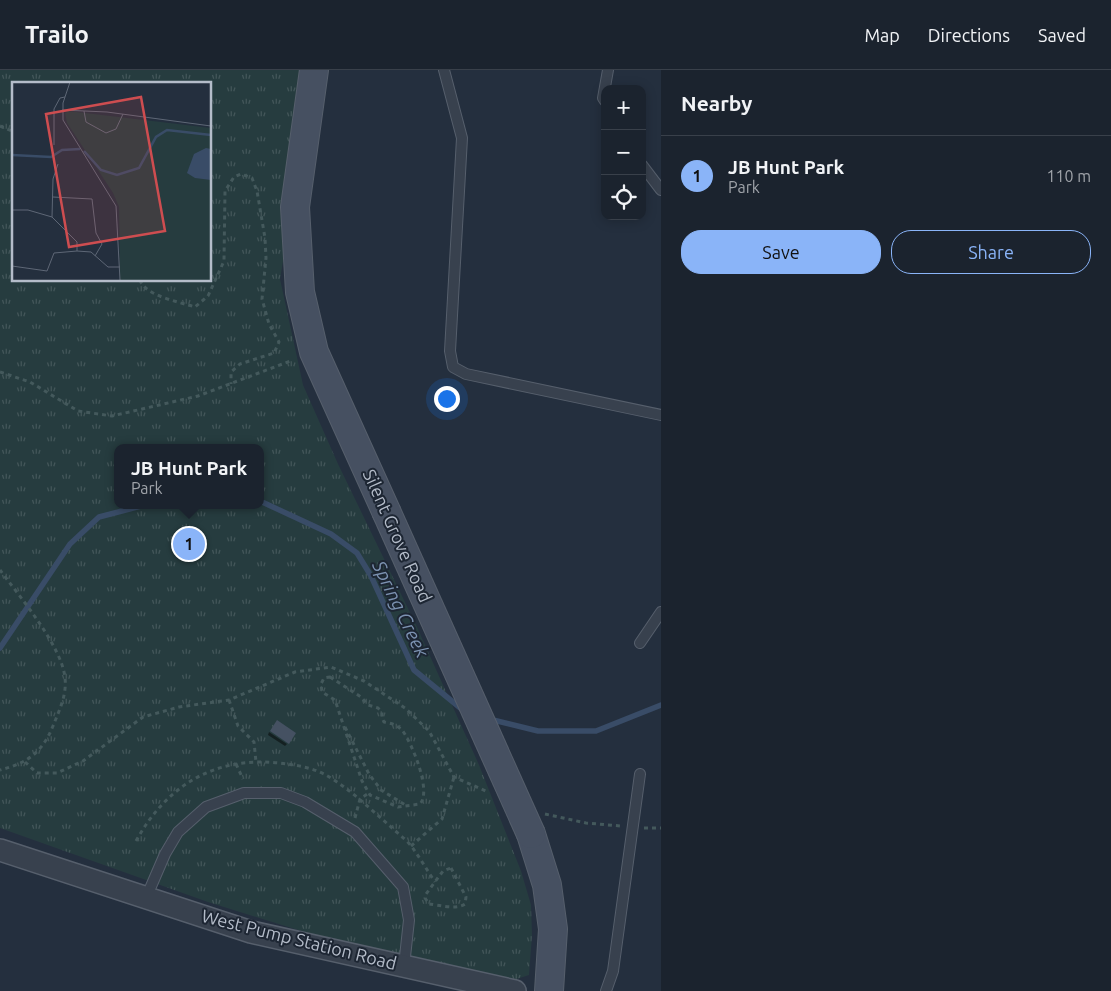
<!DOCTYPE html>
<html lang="en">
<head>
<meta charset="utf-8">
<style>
  :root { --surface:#1b232e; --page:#282f3a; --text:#f1f3f6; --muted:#a0a4aa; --line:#39404a; --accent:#8ab4f8 }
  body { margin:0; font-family:Ubuntu,sans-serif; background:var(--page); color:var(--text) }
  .controls { position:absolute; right:15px; top:15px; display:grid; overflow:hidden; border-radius:10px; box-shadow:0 2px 12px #0003 }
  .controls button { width:45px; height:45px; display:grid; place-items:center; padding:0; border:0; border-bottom:1px solid var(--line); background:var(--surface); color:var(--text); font:25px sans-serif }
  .you { position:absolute; left:446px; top:328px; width:18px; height:18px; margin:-12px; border:4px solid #fff; border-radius:50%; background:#1a73e8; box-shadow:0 0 0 8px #1a73e833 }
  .badge { display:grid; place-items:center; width:32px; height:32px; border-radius:50%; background:var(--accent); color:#111; font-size:16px; font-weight:700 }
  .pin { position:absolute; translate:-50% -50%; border:2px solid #fff; box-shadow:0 1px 5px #0006 }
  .popup { position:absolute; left:114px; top:374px; width:150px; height:65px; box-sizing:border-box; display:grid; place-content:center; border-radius:10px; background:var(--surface); filter:drop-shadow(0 1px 4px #0005); font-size:16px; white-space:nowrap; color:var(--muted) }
  .popup b { font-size:19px; color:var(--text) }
  .popup::after { content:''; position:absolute; left:50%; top:100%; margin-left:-10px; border:10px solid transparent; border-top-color:var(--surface) }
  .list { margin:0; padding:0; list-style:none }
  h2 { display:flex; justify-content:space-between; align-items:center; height:65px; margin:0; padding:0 20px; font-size:21px }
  h2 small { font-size:16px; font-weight:400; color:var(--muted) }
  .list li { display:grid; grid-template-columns:32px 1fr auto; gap:15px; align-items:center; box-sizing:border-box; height:80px; padding:0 20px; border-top:1px solid var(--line) }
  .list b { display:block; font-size:19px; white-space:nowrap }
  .list p { margin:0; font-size:16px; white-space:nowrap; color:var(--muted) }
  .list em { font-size:16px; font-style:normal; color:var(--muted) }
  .actions { display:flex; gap:10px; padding:15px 20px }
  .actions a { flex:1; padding:11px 0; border:1px solid var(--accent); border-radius:20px; text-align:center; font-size:18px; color:var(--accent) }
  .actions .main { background:var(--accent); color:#111 }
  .icon { flex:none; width:28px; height:28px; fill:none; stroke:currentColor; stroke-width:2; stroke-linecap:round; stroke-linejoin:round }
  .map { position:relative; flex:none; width:661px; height:921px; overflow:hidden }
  header { display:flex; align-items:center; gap:30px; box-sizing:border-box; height:70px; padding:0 25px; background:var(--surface); border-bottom:1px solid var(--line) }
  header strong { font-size:24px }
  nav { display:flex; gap:28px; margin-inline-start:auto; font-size:18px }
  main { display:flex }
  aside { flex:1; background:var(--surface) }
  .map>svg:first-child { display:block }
</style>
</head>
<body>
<header>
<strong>Trailo</strong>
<nav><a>Map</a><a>Directions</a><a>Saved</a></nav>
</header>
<main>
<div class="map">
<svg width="661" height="921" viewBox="0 0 661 921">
  <defs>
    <pattern id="park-tufts" width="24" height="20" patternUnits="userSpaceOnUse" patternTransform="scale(1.25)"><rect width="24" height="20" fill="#263c3f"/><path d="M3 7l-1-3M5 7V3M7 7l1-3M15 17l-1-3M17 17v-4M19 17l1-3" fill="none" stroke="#435659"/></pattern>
  </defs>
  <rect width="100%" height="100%" fill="#242f3e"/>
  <!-- park -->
  <path fill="url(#park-tufts)" fill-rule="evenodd" d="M0 0H315L280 209 303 315 338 394 416 555 479 695 521 801 531 835 532 865 529 905 504 913 407 894 208 832 0 758ZM14 14H210V210H14ZM118 378H260V435H118Z"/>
  <!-- shadow -->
  <polygon fill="#0007" points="269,662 287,674 285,676 268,665"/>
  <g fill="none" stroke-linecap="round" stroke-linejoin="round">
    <!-- stream -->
    <g stroke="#394c67" stroke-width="5.5">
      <polyline points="260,431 331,464 357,483 371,506 414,600 464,641"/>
      <polyline points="0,578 70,474 99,447 145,435"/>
      <polyline points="489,649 538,661 596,661 661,635"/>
    </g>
  </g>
  <!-- building -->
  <polygon fill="#455162" points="277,650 296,663 289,674 270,661"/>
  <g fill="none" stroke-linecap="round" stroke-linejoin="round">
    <defs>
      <g id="lane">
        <polyline points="444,0 462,68 450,281 453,297 466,304 661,345"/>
        <polyline points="605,31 603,28 608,0"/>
        <polyline points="642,95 661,120"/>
        <polyline points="640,573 661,542"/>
        <polyline points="146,828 165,784 178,762 206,737 244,723 281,723 305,732 355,762 403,817 409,850 404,896"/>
        <polyline points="606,921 613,901 640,704"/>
      </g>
      <polyline id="street" points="0,780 251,862 515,921"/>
      <g id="secondary">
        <polyline points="314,0 295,137 300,222 314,282 386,441"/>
        <polyline points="531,764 547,815 553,859 549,921"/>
      </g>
    </defs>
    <!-- lane casing -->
    <use href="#lane" stroke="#565f6c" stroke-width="12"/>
    <!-- street casing -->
    <use href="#street" stroke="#565f6c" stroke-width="24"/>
    <!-- secondary casing -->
    <use href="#secondary" stroke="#565f6c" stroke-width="30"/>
    <!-- path -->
    <g stroke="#44595c" stroke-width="3" stroke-dasharray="4 4" stroke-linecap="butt">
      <polyline points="0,56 14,62"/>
      <path d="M140 210C145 226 180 232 195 237L208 226 224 191 225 121 234 107 241 104 252 108 257 121 265 168 266 188 262 229 269 254 279 272 274 283 240 294 231 302V314"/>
      <polyline points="0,302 30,312 78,341 112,346 198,326 293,290"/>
      <path d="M0 500C19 526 62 576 65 608 67 625 59 641 53 656 42 683 27 693 0 700"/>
      <path d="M330 607 361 627 368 635 378 638 382 642V648L384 652C391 653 397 655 402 660 412 673 432 721 420 734L398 737 370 725 362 711 335 630 322 622 321 614 324 608Z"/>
      <polyline points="229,630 238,656 254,672 256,692"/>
      <polyline points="345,657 369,704 381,720 407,736"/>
      <polyline points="25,692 37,703 57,703 83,691 143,647 179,637 229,630 295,602 331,597 364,611 405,638 429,661 454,707 488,722"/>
      <polyline points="236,694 243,709"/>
      <polyline points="545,744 586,753 621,756"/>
      <polyline points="355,748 360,729 369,723"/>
      <polyline points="644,758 661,758"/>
      <path d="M136 771C167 715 215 686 280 693 295 695 310 697 324 704 348 717 369 738 390 756 397 763 406 769 412 777 420 788 427 800 435 812"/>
      <polyline points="411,776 442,749 454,707"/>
      <path d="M451 798 466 827 465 834C456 840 439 835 429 834L425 828 426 824 443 801Z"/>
    </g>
    <!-- lane -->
    <use href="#lane" stroke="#38414e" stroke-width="10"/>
    <!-- street -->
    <use href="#street" stroke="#38414e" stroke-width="21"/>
    <!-- secondary -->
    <use href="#secondary" stroke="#465061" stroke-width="28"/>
    <defs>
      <polyline id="secondary-bridge" points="386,441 531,764"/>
    </defs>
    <!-- secondary-bridge casing -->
    <use href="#secondary-bridge" stroke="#565f6c" stroke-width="30" stroke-linecap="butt"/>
    <!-- secondary-bridge -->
    <use href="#secondary-bridge" stroke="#465061" stroke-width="28"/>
  </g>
  <g text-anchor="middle" stroke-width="4" stroke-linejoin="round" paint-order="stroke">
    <!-- street labels -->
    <g font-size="18" fill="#b4bcc9" stroke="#1d2633">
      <text transform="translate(397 466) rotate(66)" y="6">Silent Grove Road</text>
      <text transform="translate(299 870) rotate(14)" y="6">West Pump Station Road</text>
    </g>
    <!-- water labels -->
    <g font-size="19" font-style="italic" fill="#7c92b1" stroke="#1d2633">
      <text transform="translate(401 539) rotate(64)" y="7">Spring Creek</text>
    </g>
  </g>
  <!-- overview -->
  <g transform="translate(12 12)">
    <rect width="199" height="199" fill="#242f3e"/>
    <path d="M57 29 199 46V198H108L107 125 101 111 55 41 53 31Z" fill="#263c3f"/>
    <path d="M194 66 199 67V98L183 96 175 91 182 72Z" fill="#394c67"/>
    <path fill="none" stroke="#394c67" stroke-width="2.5" d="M72 69 89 88 105 93 127 86 144 55 155 48 199 53M0 73 39 75 50 68 68 67"/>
    <path fill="none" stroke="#5e6776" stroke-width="1" d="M58 0 51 21V38L104 124 108 198M50 28 95 30 199 44M72 29 74 40 94 51 104 47 111 32M42 63V27L48 16 53 15M41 115 80 117 84 151 90 162 83 174M0 128H16L40 135 65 160V169M40 135 41 97 46 82M0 184 35 189 42 171 65 169 79 170 96 185H108"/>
    <path fill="#ce4d50" fill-opacity="0.15" stroke="#ce4d50" stroke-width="2.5" d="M129 15 153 149 57 165 34 32Z"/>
    <rect width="199" height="199" fill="none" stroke="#b4bcc9" stroke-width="2.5"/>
  </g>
</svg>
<div class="controls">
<button>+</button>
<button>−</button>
<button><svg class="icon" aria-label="locate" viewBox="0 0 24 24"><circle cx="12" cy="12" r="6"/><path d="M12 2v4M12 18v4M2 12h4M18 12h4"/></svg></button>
</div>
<div class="you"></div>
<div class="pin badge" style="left:189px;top:474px">1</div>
<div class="popup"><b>JB Hunt Park</b>Park</div>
</div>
<aside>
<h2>Nearby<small></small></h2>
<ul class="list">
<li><span class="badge">1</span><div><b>JB Hunt Park</b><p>Park</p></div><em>110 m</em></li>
</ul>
<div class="actions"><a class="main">Save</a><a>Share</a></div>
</aside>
</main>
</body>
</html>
